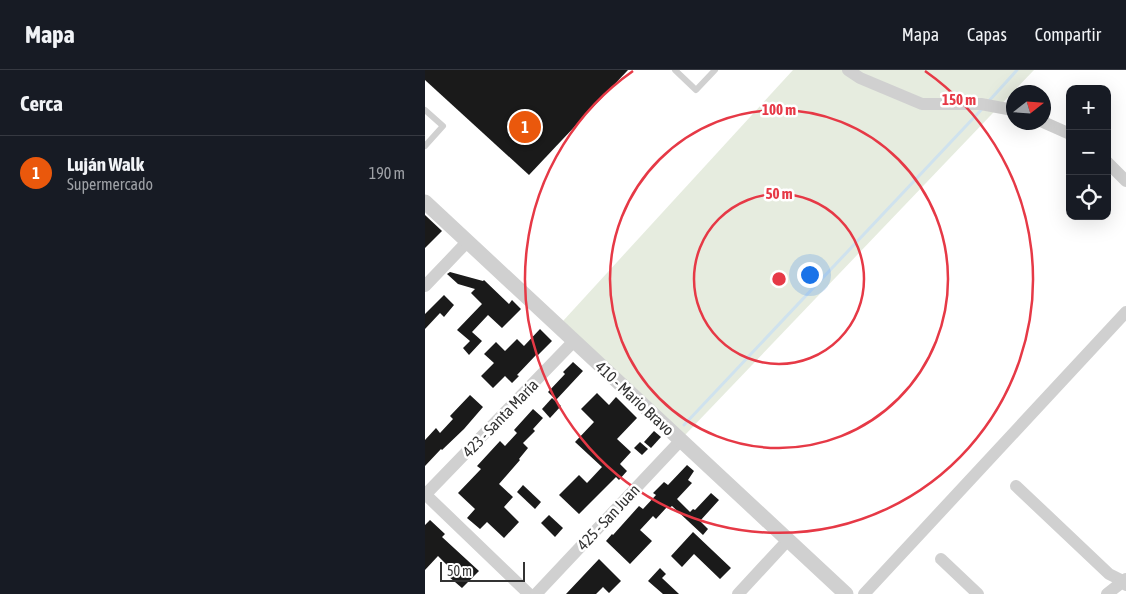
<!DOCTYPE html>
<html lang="es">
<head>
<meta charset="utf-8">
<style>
  :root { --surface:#171b24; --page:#242831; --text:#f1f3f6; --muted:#9ea1a6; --line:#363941; --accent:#ea580c }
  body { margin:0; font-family:"Asap Condensed",sans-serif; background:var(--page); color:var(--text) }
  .controls { position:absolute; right:15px; top:15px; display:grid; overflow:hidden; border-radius:10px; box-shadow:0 5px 20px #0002 }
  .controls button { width:45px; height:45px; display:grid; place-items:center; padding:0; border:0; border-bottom:1px solid var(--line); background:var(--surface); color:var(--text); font:25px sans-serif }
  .compass { position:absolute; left:581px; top:15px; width:45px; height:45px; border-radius:50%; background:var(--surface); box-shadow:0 5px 20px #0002; rotate:73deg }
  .scale { position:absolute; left:15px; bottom:12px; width:85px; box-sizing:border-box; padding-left:5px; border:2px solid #333; border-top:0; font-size:14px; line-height:18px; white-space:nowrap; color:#333; -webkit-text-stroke:4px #fff; paint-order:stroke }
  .you { position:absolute; left:384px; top:204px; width:18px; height:18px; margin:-12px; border:4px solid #fff; border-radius:50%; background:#1a73e8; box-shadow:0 0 0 8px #1a73e833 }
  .badge { display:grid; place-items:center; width:32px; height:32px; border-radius:50%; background:var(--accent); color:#fff; font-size:16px; font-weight:700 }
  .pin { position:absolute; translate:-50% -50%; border:2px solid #fff; box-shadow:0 1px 5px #0006 }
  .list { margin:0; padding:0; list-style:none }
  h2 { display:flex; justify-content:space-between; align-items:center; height:65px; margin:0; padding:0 20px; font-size:21px }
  h2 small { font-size:16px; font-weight:400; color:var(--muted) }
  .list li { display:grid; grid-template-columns:32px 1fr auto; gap:15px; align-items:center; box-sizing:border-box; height:75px; padding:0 20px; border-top:1px solid var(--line) }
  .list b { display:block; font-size:19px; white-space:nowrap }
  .list p { margin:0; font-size:16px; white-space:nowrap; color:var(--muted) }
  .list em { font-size:16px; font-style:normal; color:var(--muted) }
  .icon { flex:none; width:28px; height:28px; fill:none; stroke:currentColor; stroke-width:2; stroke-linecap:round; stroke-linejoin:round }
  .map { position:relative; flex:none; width:701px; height:524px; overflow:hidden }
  header { display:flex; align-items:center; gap:30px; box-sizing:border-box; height:70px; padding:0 25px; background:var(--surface); border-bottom:1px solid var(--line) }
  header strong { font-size:24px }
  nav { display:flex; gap:28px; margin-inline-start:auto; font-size:18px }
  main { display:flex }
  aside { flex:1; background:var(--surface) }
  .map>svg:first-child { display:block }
</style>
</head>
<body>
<header>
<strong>Mapa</strong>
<nav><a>Mapa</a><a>Capas</a><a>Compartir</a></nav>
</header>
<main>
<aside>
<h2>Cerca<small></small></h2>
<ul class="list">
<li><span class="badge">1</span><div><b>Luján Walk</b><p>Supermercado</p></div><em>190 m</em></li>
</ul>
</aside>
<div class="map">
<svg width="701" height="524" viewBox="0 0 701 524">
  <rect width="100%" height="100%" fill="#fff"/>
  <!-- green -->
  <polygon fill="#e6ecdf" points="368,0 609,0 260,365 138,251"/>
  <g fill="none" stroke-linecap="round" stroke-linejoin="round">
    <!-- stream -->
    <g stroke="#cfe2ee" stroke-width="3">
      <polyline points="563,32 592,0"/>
      <polyline points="259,355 557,39"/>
    </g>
  </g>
  <!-- building -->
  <g fill="#1a1a1a">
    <polygon points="0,0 203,0 104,105 0,10"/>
    <polygon points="0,145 17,161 0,178"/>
    <polygon points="25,202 58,211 59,210 84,234 87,230 96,239 77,258 63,245 47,262 57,271 44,285 38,278 45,271 32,260 57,234 46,223 50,219 33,214 22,204"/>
    <polygon points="19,225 29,235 19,247 15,243 0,259 0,244"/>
    <polygon points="115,259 127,271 112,286 111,285 92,305 94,306 87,313 80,306 68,318 56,306 69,293 59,284 71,272 80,281 92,269 99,276"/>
    <polygon points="148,292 158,301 131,330 123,322 140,304 138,302"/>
    <polygon points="172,323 184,335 191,327 212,348 192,369 206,382 195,394 202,401 194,410 191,407 154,444 134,425 154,405 162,413 177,397 150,372 169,352 156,339"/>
    <polygon points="45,325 58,337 39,359 17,380 16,379 0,396 0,370 11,358 15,363 28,349 25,346"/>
    <polygon points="127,328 136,336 125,348 117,339"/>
    <polygon points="108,339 118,348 108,359 110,361 98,373 103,378 94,389 95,390 74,414 88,427 79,437 94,452 79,468 62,452 55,459 42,448 50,439 33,423 56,399 52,396 75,371 80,376 92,363 89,360"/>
    <polygon points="229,361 236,367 226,378 219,372"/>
    <polygon points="215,372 223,379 217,385 209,378"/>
    <polygon points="262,395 269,401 263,410 267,413 252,429 265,442 268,439 270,440 286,423 294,430 275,451 283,459 278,465 247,436 244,438 242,437 231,449 228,446 215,460 227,471 205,494 181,471 187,464 188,465 214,436 218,439 231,425 228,423 239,412 243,415"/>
    <polygon points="98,415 116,432 110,439 92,422"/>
    <polygon points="124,445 138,458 130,467 116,453"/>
    <polygon points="5,450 20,464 17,467 54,501 37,518 23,506 28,501 13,486 0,500 0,455"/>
    <polygon points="268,462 306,498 295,509 269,484 257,497 246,486"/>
    <polygon points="174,489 196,511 184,523 178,517 171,524 141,524"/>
    <polygon points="235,498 241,504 237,508 254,524 238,524 223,511"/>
  </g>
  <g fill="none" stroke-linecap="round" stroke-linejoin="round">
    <!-- service -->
    <g stroke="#d0d0d0" stroke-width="6">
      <polyline points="250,0 271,20 290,0"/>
      <polyline points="0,40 18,56 0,76"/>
    </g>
    <!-- minor -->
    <g stroke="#d0d0d0" stroke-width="12">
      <polyline points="423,0 435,8 497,34 556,34 588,40"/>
      <polyline points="618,52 645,64"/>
      <polyline points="682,92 701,111"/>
      <polyline points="0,216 42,172"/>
      <polyline points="591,416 684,504 698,511 701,515"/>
      <polyline points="0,424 104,524"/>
      <polyline points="0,425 149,271"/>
      <polyline points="516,489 553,524"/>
      <polyline points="111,524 256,370"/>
      <polyline points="313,524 363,470"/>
      <polyline points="439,524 701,242"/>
      <polyline points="682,524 701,509"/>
    </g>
    <!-- tertiary -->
    <polyline stroke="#d0d0d0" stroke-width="15" points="0,132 421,524"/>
  </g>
  <!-- distance rings -->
  <g fill="none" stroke="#e63946" stroke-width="2.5">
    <circle cx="354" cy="209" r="85"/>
    <circle cx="354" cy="209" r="169"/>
    <path d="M500 1A254 254 0 1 1 208 1"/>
  </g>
  <g text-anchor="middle" stroke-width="5" stroke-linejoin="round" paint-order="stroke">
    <!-- street labels -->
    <g font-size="16" fill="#333" stroke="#fff">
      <text transform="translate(210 328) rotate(43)" y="6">410 - Mario Bravo</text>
      <text transform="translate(75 348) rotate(-46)" y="6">423 - Santa María</text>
      <text transform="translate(183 447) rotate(-47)" y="6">425 - San Juan</text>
    </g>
  </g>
  <circle cx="354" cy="209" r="8" fill="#e63946" stroke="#fff" stroke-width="2.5"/>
  <g font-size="15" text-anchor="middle" font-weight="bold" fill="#e63946" stroke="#fff" stroke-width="5" stroke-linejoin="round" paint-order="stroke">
    <text x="534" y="35">150 m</text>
    <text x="354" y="45">100 m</text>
    <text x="354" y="129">50 m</text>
  </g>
</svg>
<div class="controls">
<button>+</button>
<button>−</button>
<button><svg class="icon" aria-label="locate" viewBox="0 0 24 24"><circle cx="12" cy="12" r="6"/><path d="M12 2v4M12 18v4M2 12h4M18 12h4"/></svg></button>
</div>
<svg class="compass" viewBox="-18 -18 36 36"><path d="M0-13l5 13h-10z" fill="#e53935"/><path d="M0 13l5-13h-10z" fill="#9ea1a6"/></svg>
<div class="scale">50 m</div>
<div class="you"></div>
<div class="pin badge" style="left:100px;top:57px">1</div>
</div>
</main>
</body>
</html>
